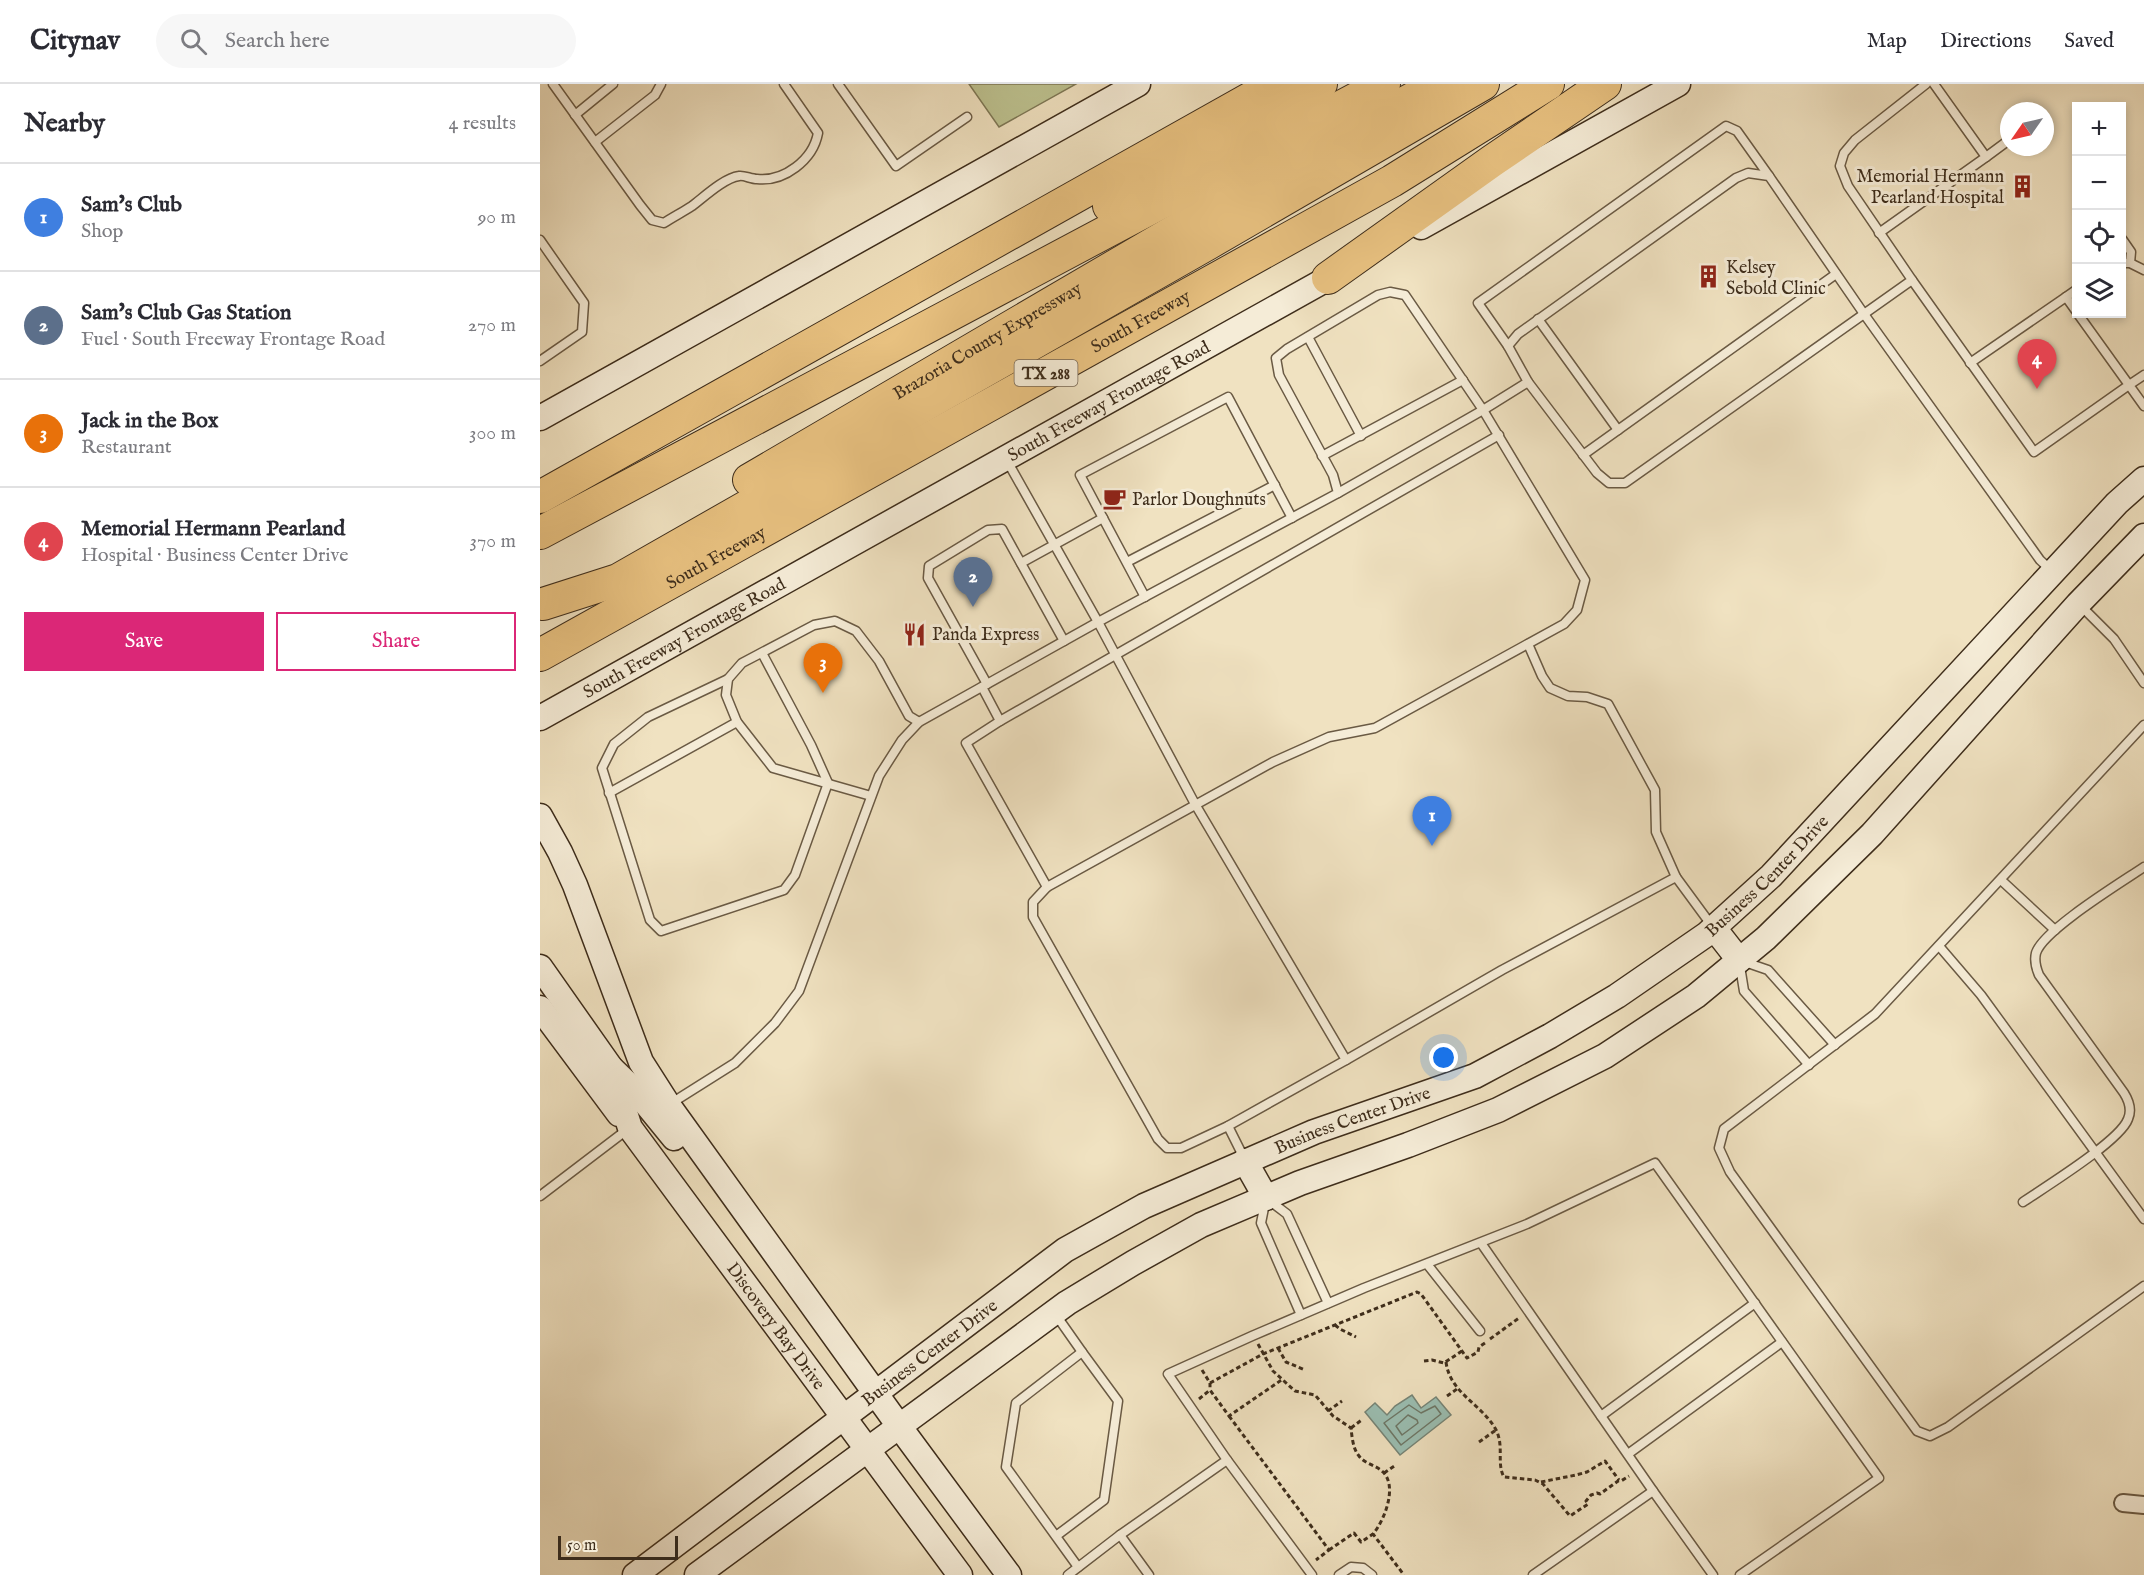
<!DOCTYPE html>
<html lang="en">
<head>
<meta charset="utf-8">
<style>
  :root { --surface:#fff; --page:#f7f7f7; --text:#2b2b33; --muted:#7c7c81; --line:#e1e1e2; --accent:#db2777 }
  body { margin:0; font-family:"IM FELL English",serif; background:var(--page); color:var(--text) }
  .controls { position:absolute; right:18px; top:18px; display:grid; overflow:hidden; border-radius:0px; box-shadow:0 3px 9px #0003 }
  .controls button { width:54px; height:54px; display:grid; place-items:center; padding:0; border:0; border-bottom:2px solid var(--line); background:var(--surface); color:var(--text); font:30px sans-serif }
  .compass { position:absolute; left:1460px; top:18px; width:54px; height:54px; border-radius:50%; background:var(--surface); box-shadow:0 3px 9px #0003; rotate:236deg }
  .scale { position:absolute; left:18px; bottom:15px; width:120px; box-sizing:border-box; padding-left:6px; border:3px solid #3e2d1b; border-top:0; font-size:16px; line-height:21px; white-space:nowrap; color:#3e2d1b; -webkit-text-stroke:4px #f5ecd7; paint-order:stroke }
  .you { position:absolute; left:904px; top:974px; width:21px; height:21px; margin:-15px; border:4px solid #fff; border-radius:50%; background:#1a73e8; box-shadow:0 0 0 9px #1a73e833 }
  .badge { display:grid; place-items:center; width:39px; height:39px; border-radius:50%; background:var(--accent); color:#fff; font-size:20px; font-weight:700 }
  .pin { position:absolute; translate:-50% -50px; filter:drop-shadow(0 2px 3px #0008) }
  .pin::after { content:''; position:absolute; top:32px; width:21px; height:18px; background:inherit; clip-path:polygon(0 0,100% 0,50% 100%) }
  .list { margin:0; padding:0; list-style:none }
  h2 { display:flex; justify-content:space-between; align-items:center; height:78px; margin:0; padding:0 24px; font-size:26px }
  h2 small { font-size:20px; font-weight:400; color:var(--muted) }
  .list li { display:grid; grid-template-columns:39px 1fr auto; gap:18px; align-items:center; box-sizing:border-box; height:108px; padding:0 24px; border-top:2px solid var(--line) }
  .list b { display:block; font-size:22px; white-space:nowrap }
  .list p { margin:0; font-size:20px; white-space:nowrap; color:var(--muted) }
  .list em { font-size:20px; font-style:normal; color:var(--muted) }
  .actions { display:flex; gap:12px; padding:18px 24px }
  .actions a { flex:1; padding:14px 0; border:2px solid var(--accent); border-radius:0px; text-align:center; font-size:21px; color:var(--accent) }
  .actions .main { background:var(--accent); color:#fff }
  .icon { flex:none; width:33px; height:33px; fill:none; stroke:currentColor; stroke-width:2; stroke-linecap:round; stroke-linejoin:round }
  .map { position:relative; flex:none; width:1604px; height:1491px; overflow:hidden }
  header { display:flex; align-items:center; gap:36px; box-sizing:border-box; height:84px; padding:0 30px; background:var(--surface); border-bottom:2px solid var(--line) }
  header strong { font-size:28px }
  nav { display:flex; gap:33px; margin-inline-start:auto; font-size:21px }
  .search { width:420px; height:54px; background:var(--page); display:flex; align-items:center; gap:15px; box-sizing:border-box; padding:0 21px; border-radius:33px; color:var(--muted); font-size:22px }
  main { display:flex }
  aside { flex:1; background:var(--surface) }
  .map>svg:first-child { display:block }
</style>
</head>
<body>
<header>
<strong>Citynav</strong>
<div class="search"><svg class="icon" aria-label="search" viewBox="0 0 24 24"><circle cx="10" cy="10" r="6"/><path d="M15 15l6 6"/></svg>Search here</div>
<nav><a>Map</a><a>Directions</a><a>Saved</a></nav>
</header>
<main>
<aside>
<h2>Nearby<small>4 results</small></h2>
<ul class="list">
<li><span class="badge" style="background:#3f7fe0">1</span><div><b>Sam's Club</b><p>Shop</p></div><em>90 m</em></li>
<li><span class="badge" style="background:#5c6f8a">2</span><div><b>Sam's Club Gas Station</b><p>Fuel · South Freeway Frontage Road</p></div><em>270 m</em></li>
<li><span class="badge" style="background:#e8710a">3</span><div><b>Jack in the Box</b><p>Restaurant</p></div><em>300 m</em></li>
<li><span class="badge" style="background:#e0444e">4</span><div><b>Memorial Hermann Pearland</b><p>Hospital · Business Center Drive</p></div><em>370 m</em></li>
</ul>
<div class="actions"><a class="main">Save</a><a>Share</a></div>
</aside>
<div class="map">
<svg width="1604" height="1491" viewBox="0 0 1604 1491">
  <rect width="100%" height="100%" fill="#f0e2c1"/>
  <filter id="stains"><feTurbulence type="fractalNoise" baseFrequency=".00333" numOctaves="4"/><feColorMatrix values="0 0 0 0 .2 0 0 0 0 .09 0 0 0 0 .02 0 0 0 .5 -.17"/></filter>
  <radialGradient id="worn" r=".72"><stop offset=".6" stop-color="#630" stop-opacity="0"/><stop offset="1" stop-color="#630" stop-opacity=".3"/></radialGradient>
  <!-- green -->
  <polygon fill="#bdc290" stroke="#7e7856" stroke-width="1.5" points="429,0 536,0 459,43"/>
  <!-- water -->
  <polygon fill="#9abeb2" stroke="#758476" stroke-width="1.5" points="872,1311 881,1324 896,1313 911,1331 860,1371 825,1328 835,1319 847,1331 855,1322"/>
  <g fill="none" stroke-linecap="round" stroke-linejoin="round">
    <!-- shore -->
    <g stroke="#6c7666" stroke-width="1.5">
      <polygon points="869,1321 881,1329 895,1322 901,1330 861,1361 844,1339"/>
      <polygon points="868,1331 877,1336 878,1339 862,1351 856,1342"/>
    </g>
    <defs>
      <g id="lane">
        <path d="M13 0 100 121 112 136 124 139C133 133 143 128 152 122 164 113 184 94 199 92 204 91 211 95 217 95 244 98 273 76 278 49L244 0"/>
        <polyline points="298,0 356,82 427,33"/>
        <polyline points="35,31 73,0"/>
        <polyline points="55,58 115,11 121,0"/>
        <polyline points="1446,73 1469,56"/>
        <polyline points="1339,149 1446,73 1394,0"/>
        <polyline points="1582,155 1591,168 1590,179"/>
        <polyline points="0,156 44,219 42,248 0,277"/>
        <polyline points="1582,179 1590,179 1604,186"/>
        <polyline points="1372,196 1494,368 1589,301 1538,230"/>
        <polyline points="1536,206 1526,213 1536,227"/>
        <polyline points="998,235 1078,346"/>
        <polyline points="768,253 821,352"/>
        <polyline points="968,262 938,219 1186,42 1197,47 1229,92"/>
        <polyline points="1430,279 1526,213"/>
        <polyline points="1604,291 1589,301 1604,322"/>
        <polyline points="988,298 1057,389 1069,399 1085,399 1372,196 1308,102 1300,82 1304,69 1315,56 1386,0"/>
        <polyline points="1043,371 1296,190"/>
        <polyline points="782,372 923,296"/>
        <polyline points="587,478 735,401"/>
        <polyline points="481,479 563,434"/>
        <polyline points="605,513 540,391 688,313 752,434"/>
        <polyline points="1540,521 1574,555 1604,599"/>
        <polyline points="988,560 1002,592 1010,604 1028,612 1047,613 1068,620 1115,706 1116,748 1136,793"/>
        <polyline points="188,595 108,633 74,660 62,684 110,836 121,847 244,806 255,791 288,699 271,661 222,569"/>
        <polyline points="447,600 388,494 389,482 448,446 462,445 524,557"/>
        <polyline points="442,603 460,637 426,659 507,803 493,818 493,833 618,1055 627,1064 641,1064 688,1042 704,1074"/>
        <polyline points="460,637 959,351"/>
        <polyline points="1604,641 1335,930 1184,1045 1179,1064 1190,1088 1377,1347 1390,1352 1408,1343 1604,1202"/>
        <polyline points="69,709 197,638"/>
        <polyline points="331,712 233,684 197,638 186,611 188,595 202,579 274,541 295,537 316,547 339,577 369,632 379,638"/>
        <polyline points="1461,796 1515,846"/>
        <polyline points="507,803 733,678 789,653 835,644 1024,540 1037,526 1045,496 943,326 798,409"/>
        <polyline points="1399,862 1441,911 1604,1135"/>
        <polyline points="806,976 962,886 1136,793 1172,842"/>
        <polyline points="1269,981 1204,907 1199,876 1228,886 1295,961"/>
        <polyline points="130,1020 195,979 235,939 259,907 339,692 362,656 379,638 558,538 466,375"/>
        <polyline points="688,1042 806,976 655,720 558,538 798,409 793,391 739,291 736,274 747,265 838,211 850,208 865,211 943,326 988,298 968,262 978,250 1196,94 1208,89 1229,92 1324,230 1500,476 1513,488"/>
        <polyline points="0,1112 88,1045"/>
        <path d="M1483 1118C1505 1103 1580 1057 1588 1035 1592 1026 1589 1017 1584 1009L1499 891C1496 884 1494 877 1496 869 1503 846 1582 798 1604 783"/>
        <polyline points="941,1159 1113,1407"/>
        <polyline points="887,1180 940,1247"/>
        <polyline points="516,1231 542,1268"/>
        <polyline points="761,1231 721,1139 726,1114 747,1130 788,1219"/>
        <polyline points="1061,1332 1215,1219"/>
        <polyline points="1088,1370 1242,1258"/>
        <polyline points="687,1376 772,1491"/>
        <polyline points="580,1451 687,1376 628,1290 712,1252 824,1204 987,1140 1115,1079 1339,1394 1200,1491"/>
        <polyline points="516,1452 564,1416 578,1317 542,1268 476,1319 466,1383 538,1483"/>
        <polyline points="528,1491 580,1451 609,1491"/>
        <polyline points="799,1491 811,1483 823,1484 832,1491"/>
        <polyline points="993,1491 1113,1407 1173,1491"/>
      </g>
      <polyline id="street" points="1583,1419 1604,1421"/>
      <g id="secondary">
        <polyline points="881,143 1138,0"/>
        <polyline points="0,334 598,0"/>
        <path id="s1" d="M0 634 803 186"/>
        <polyline points="0,732 20,768 35,801 101,978 131,1025 359,1342 469,1491"/>
        <polyline points="1174,844 1199,876"/>
        <polyline points="0,883 71,984 98,1010 134,1054"/>
        <polyline points="0,924 79,1030"/>
        <path id="s2" d="M71 984 90 1044 420 1491"/>
        <polyline points="705,1077 726,1114"/>
        <path id="s3" d="M95 1491 525 1166 604 1122 774 1048 935 992 1010 952 1077 912 1167 850 1231 792 1577 419 1604 395"/>
        <polyline points="157,1491 527,1219 593,1179 661,1141 760,1099 868,1061 958,1026 1065,972 1156,912 1226,854 1332,750 1538,520 1604,452"/>
      </g>
      <g id="highway">
        <polyline points="569,122 781,0"/>
        <polyline points="788,194 952,77 1065,0"/>
        <path id="s4" d="M209 396 655 135 899 0"/>
        <polyline points="0,413 736,0"/>
        <polyline points="0,449 844,0"/>
        <polyline points="3,520 78,496 669,159 943,0"/>
        <path id="s5" d="M0 571 852 97 1008 0"/>
      </g>
    </defs>
    <!-- lane casing -->
    <use href="#lane" stroke="#6a5a44" stroke-width="11"/>
    <!-- street casing -->
    <use href="#street" stroke="#6a5a44" stroke-width="20"/>
    <!-- secondary casing -->
    <use href="#secondary" stroke="#3e2d1b" stroke-width="27"/>
    <!-- highway casing -->
    <use href="#highway" stroke="#3e2d1b" stroke-width="34"/>
    <!-- path -->
    <g stroke="#3e2d1b" stroke-width="3" stroke-dasharray="4.5 3" stroke-linecap="butt">
      <polyline points="795,1241 800,1245 816,1253"/>
      <polyline points="950,1255 979,1234"/>
      <path d="M718 1260 733 1287 755 1307 775 1311 793 1332 811 1344C812 1353 813 1365 819 1372 825 1380 836 1381 843 1388 858 1403 844 1437 833 1450L864 1491"/>
      <polyline points="738,1264 746,1278 765,1286"/>
      <polyline points="884,1277 892,1276 904,1279 922,1267"/>
      <path d="M906 1278C910 1309 940 1319 955 1344 965 1361 956 1379 964 1393L995 1396 1003 1400 1030 1432 1048 1420 1046 1417 1051 1411 1057 1409 1060 1410 1078 1397H1081L1089 1392"/>
      <polyline points="662,1286 670,1299 670,1306"/>
      <polyline points="670,1299 723,1270 877,1208 881,1210 927,1274 938,1268 939,1263 945,1259"/>
      <polyline points="907,1312 917,1305"/>
      <polyline points="659,1315 670,1306 689,1332 743,1295"/>
      <polyline points="788,1327 802,1317"/>
      <polyline points="689,1332 789,1466 776,1476"/>
      <polyline points="811,1344 823,1335"/>
      <polyline points="939,1358 956,1346"/>
      <polyline points="844,1389 856,1381"/>
      <polyline points="1001,1398 1036,1391 1047,1388 1065,1377 1079,1396"/>
      <polyline points="789,1466 814,1449 821,1458 833,1450"/>
    </g>
    <!-- lane -->
    <use href="#lane" stroke="#f5ecd7" stroke-width="8"/>
    <!-- street -->
    <use href="#street" stroke="#f5ecd7" stroke-width="16"/>
    <!-- secondary -->
    <use href="#secondary" stroke="#f5ecd7" stroke-width="24"/>
    <!-- highway -->
    <use href="#highway" stroke="#e8c180" stroke-width="32"/>
  </g>
  <!-- icons -->
  <defs>
    <symbol id="building-bare" viewBox="-9 -9 18 18"><path d="M-4-6H4V6H1V3H-1V6H-4ZM-2.5-4.3h1.7v1.8h-1.7ZM.8-4.3h1.7v1.8H.8ZM-2.5-1h1.7V.8h-1.7ZM.8-1h1.7V.8H.8Z" fill="#8f2418" stroke="#f5ecd7" stroke-width="2.5" paint-order="stroke"/></symbol>
    <symbol id="cafe-bare" viewBox="-9 -9 18 18"><path d="M-5.5-4.5H6V0H3Q3 3.5 0 3.5H-2.5Q-5.5 3.5-5.5 0ZM3-3.2v2h1.7v-2ZM-6 4.5H4V6H-6Z" fill="#8f2418" stroke="#f5ecd7" stroke-width="2.5" paint-order="stroke"/></symbol>
    <symbol id="restaurant-bare" viewBox="-9 -9 18 18"><path d="M-5-6h1v4h1v-4h1v4h1v-4h1v5L-1.5 .5V6h-2V.5L-5-1ZM5-6V6H3V1.5H1.5Q1.5-4 5-6Z" fill="#8f2418" stroke="#f5ecd7" stroke-width="2.5" paint-order="stroke"/></symbol>
  </defs>
  <g fill-rule="evenodd">
    <use href="#building-bare" x="1466" y="86" width="33" height="33"/>
    <use href="#building-bare" x="1152" y="176" width="33" height="33"/>
    <use href="#cafe-bare" x="558" y="398" width="33" height="33"/>
    <use href="#restaurant-bare" x="358" y="534" width="33" height="33"/>
  </g>
  <g text-anchor="middle" stroke-width="6" stroke-linejoin="round" paint-order="stroke">
    <!-- shield labels -->
    <rect fill="#f5ecd7" stroke="#756653" stroke-width="1.5" x="474.5" y="276" width="63" height="26" rx="4.5"/>
    <g font-size="16" font-weight="bold" fill="#3e2d1b">
      <text x="506" y="295">TX 288</text>
    </g>
    <!-- poi labels -->
    <g font-size="18" fill="#3e2d1b" stroke="#f5ecd7" text-anchor="start">
      <text x="1464" y="98" text-anchor="end">Memorial Hermann<tspan x="1464" dy="21">Pearland Hospital</tspan></text>
      <text x="1186" y="189">Kelsey<tspan x="1186" dy="21">Sebold Clinic</tspan></text>
      <text x="592" y="421">Parlor Doughnuts</text>
      <text x="392" y="556">Panda Express</text>
    </g>
    <!-- street labels -->
    <g font-size="18" fill="#3e2d1b" stroke="#f5ecd7">
      <text dy="6" stroke="none"><textPath href="#s5" startOffset="687">South Freeway</textPath></text>
      <text dy="6" stroke="none"><textPath href="#s4" startOffset="276">Brazoria County Expressway</textPath></text>
      <text dy="6" stroke="none"><textPath href="#s1" startOffset="651">South Freeway Frontage Road</textPath></text>
      <text dy="6" stroke="none"><textPath href="#s5" startOffset="201">South Freeway</textPath></text>
      <text dy="6" stroke="none"><textPath href="#s1" startOffset="165">South Freeway Frontage Road</textPath></text>
      <text dy="6" stroke="none"><textPath href="#s3" startOffset="1341">Business Center Drive</textPath></text>
      <text dy="6" stroke="none"><textPath href="#s3" startOffset="855">Business Center Drive</textPath></text>
      <text dy="6" stroke="none"><textPath href="#s2" startOffset="309">Discovery Bay Drive</textPath></text>
      <text dy="6" stroke="none"><textPath href="#s3" startOffset="369">Business Center Drive</textPath></text>
    </g>
  </g>
  <rect width="100%" height="100%" filter="url(#stains)"/>
  <rect width="100%" height="100%" fill="url(#worn)"/>
</svg>
<div class="controls">
<button>+</button>
<button>−</button>
<button><svg class="icon" aria-label="locate" viewBox="0 0 24 24"><circle cx="12" cy="12" r="6"/><path d="M12 2v4M12 18v4M2 12h4M18 12h4"/></svg></button>
<button><svg class="icon" aria-label="layers" viewBox="0 0 24 24"><path d="M12 4l9 5-9 5-9-5zM3 14l9 5 9-5"/></svg></button>
</div>
<svg class="compass" viewBox="-18 -18 36 36"><path d="M0-13l5 13h-10z" fill="#e53935"/><path d="M0 13l5-13h-10z" fill="#7c7c81"/></svg>
<div class="scale">50 m</div>
<div class="you"></div>
<div class="pin badge" style="left:892px;top:762px;background:#3f7fe0">1</div>
<div class="pin badge" style="left:433px;top:523px;background:#5c6f8a">2</div>
<div class="pin badge" style="left:283px;top:609px;background:#e8710a">3</div>
<div class="pin badge" style="left:1497px;top:305px;background:#e0444e">4</div>
</div>
</main>
</body>
</html>
